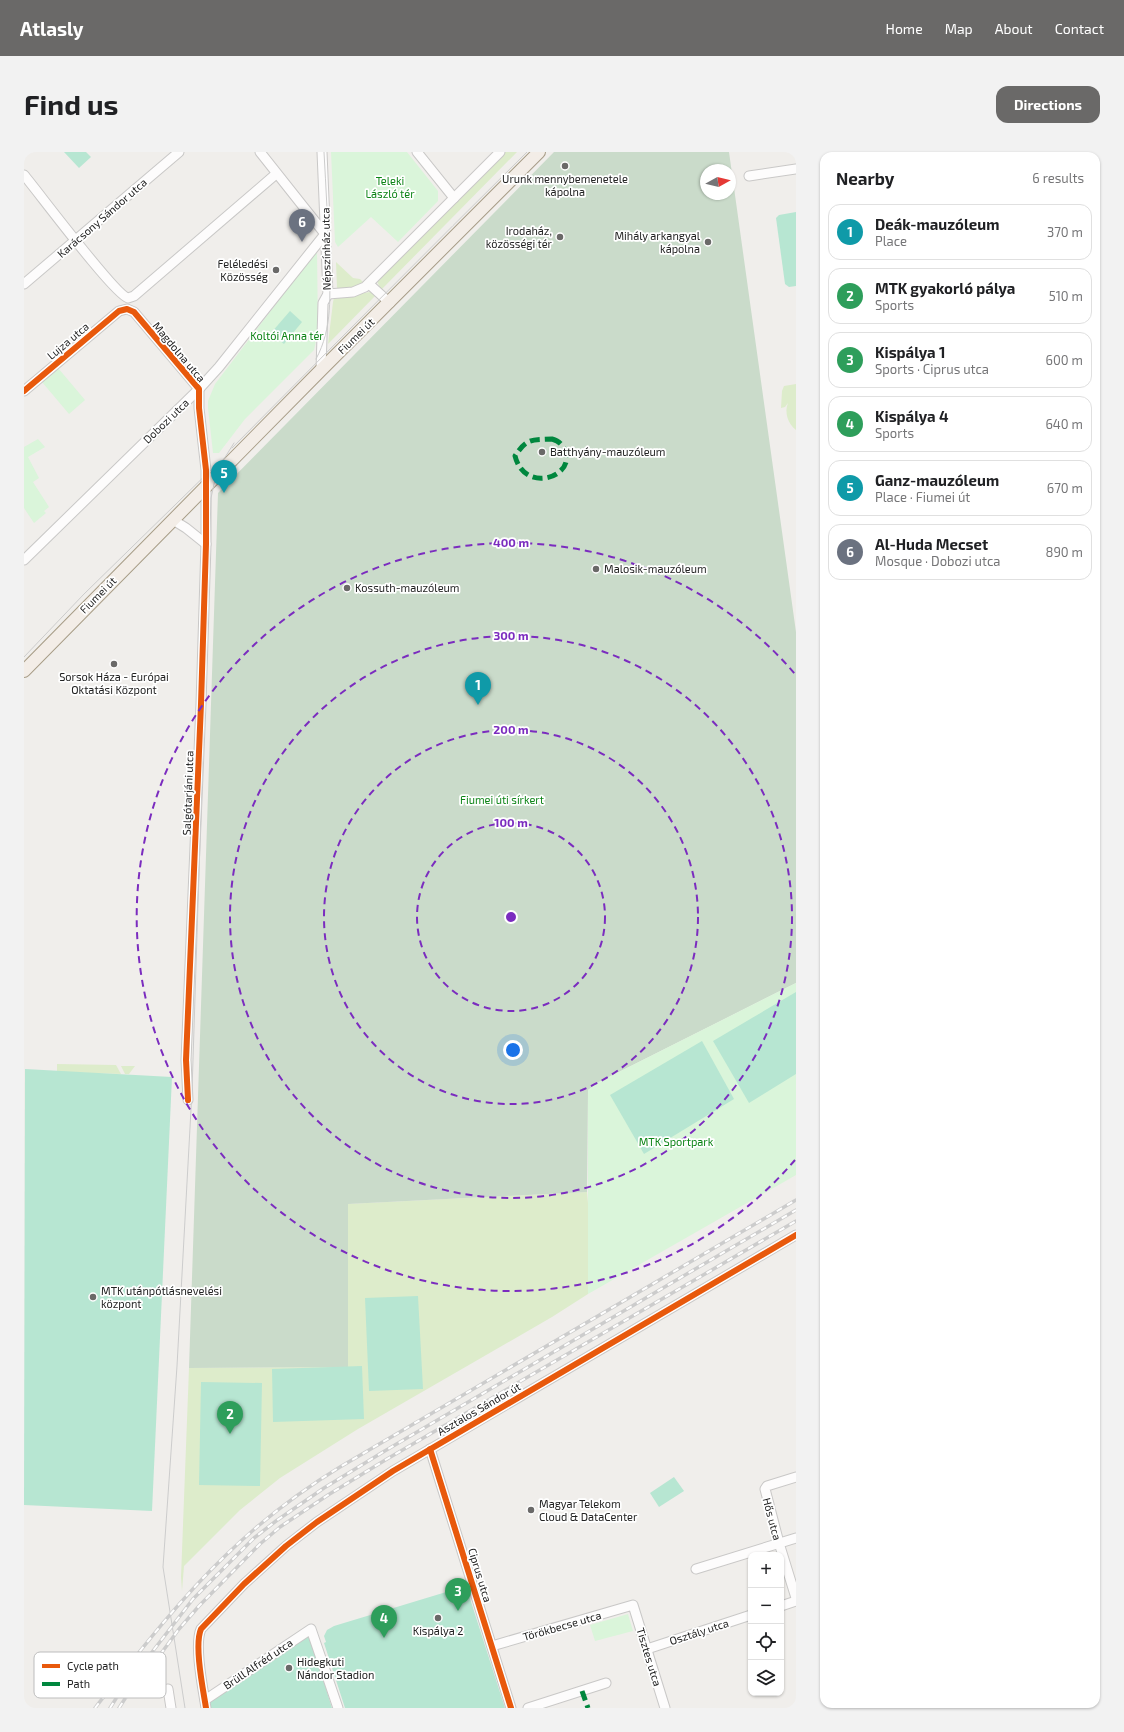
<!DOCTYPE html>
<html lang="en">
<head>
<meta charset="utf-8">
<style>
  :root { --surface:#fff; --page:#f2f2f2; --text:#202124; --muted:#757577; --line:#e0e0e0; --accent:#6a6968 }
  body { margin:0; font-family:"Exo 2",sans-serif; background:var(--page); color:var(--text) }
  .controls { position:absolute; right:12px; bottom:12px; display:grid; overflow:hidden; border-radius:8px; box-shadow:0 1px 3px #0004 }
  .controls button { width:36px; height:36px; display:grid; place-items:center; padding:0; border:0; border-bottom:1px solid var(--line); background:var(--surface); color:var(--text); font:20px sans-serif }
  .compass { position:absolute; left:676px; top:12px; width:36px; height:36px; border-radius:50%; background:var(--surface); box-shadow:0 1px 3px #0004; rotate:82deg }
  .you { position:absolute; left:489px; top:898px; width:14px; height:14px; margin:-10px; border:3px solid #fff; border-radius:50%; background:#1a73e8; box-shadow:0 0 0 6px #1a73e833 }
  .badge { display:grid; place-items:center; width:26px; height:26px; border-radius:50%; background:var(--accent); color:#fff; font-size:13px; font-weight:700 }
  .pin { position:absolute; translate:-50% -33px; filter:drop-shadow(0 1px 2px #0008) }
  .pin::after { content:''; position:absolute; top:21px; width:14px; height:12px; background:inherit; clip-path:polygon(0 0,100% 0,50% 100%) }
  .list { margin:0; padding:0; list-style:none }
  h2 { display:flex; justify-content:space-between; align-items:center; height:52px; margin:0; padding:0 16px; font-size:17px }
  h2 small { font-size:13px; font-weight:400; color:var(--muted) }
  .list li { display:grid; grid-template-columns:26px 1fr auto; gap:12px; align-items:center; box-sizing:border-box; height:56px; margin:0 8px 8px; padding:0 8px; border:1px solid var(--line); border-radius:12px }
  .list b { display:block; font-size:15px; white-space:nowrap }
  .list p { margin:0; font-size:13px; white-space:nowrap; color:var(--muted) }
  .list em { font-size:13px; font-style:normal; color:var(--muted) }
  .icon { flex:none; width:22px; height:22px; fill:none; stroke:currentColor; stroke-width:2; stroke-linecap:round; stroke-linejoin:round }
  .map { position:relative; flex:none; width:772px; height:1556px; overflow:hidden; border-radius:12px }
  header { display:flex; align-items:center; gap:24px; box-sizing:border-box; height:56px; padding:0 20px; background:var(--accent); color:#fff }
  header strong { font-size:19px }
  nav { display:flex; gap:22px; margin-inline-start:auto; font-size:14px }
  .intro { display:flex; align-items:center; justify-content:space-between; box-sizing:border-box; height:96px; padding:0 24px }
  h1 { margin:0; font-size:28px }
  .button { padding:10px 18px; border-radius:12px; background:var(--accent); color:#fff; font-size:14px; font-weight:700 }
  main { display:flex; gap:24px; padding:0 24px }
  aside { flex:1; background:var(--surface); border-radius:12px; box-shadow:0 1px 3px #0004 }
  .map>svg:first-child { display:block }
</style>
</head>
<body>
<header>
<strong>Atlasly</strong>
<nav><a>Home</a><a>Map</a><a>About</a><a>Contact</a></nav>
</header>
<div class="intro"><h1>Find us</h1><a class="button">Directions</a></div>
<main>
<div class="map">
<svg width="772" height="1556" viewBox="0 0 772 1556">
  <rect width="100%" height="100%" fill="#f0eeeb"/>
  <!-- grass -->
  <g fill="#ddeccb">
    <polygon points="480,0 493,0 357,138 353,129"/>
    <polygon points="312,110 329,126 336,127 339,130 338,133 316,138 313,136"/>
    <polygon points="346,140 353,142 304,192 309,150 310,146"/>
    <path d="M772 232V278C764 272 760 260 764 251L761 255 757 256 758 239 760 234Z"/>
    <polygon points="33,912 92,913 97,922 33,920"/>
    <polygon points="97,914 111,914 105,922 101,922"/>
    <polygon points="563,1040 565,1062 564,1142 528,1165 334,1277 256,1326 216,1358 160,1414 158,1439 157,1425 165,1216 324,1215 324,1052"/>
  </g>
  <!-- cemetery -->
  <path fill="#cadbca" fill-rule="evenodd" d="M530 0H705L772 480V831L575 930 564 938 563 1040 324 1052V1215L165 1216 194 341ZM682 18H706V42H682Z"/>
  <!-- park -->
  <g fill="#daf5da">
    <polygon points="307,0 383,0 414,39 414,49 374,90 347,65 314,95 311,90"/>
    <polygon points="293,98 294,180 290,198 221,267 195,301 189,301 184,256 184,249 191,232"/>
    <polygon points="34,216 61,248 45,262 18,230"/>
    <polygon points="14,287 21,295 4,305 15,326 9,330 25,355 20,359 22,361 10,371 0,356 0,295"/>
    <polygon points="772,831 772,1023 564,1142 564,938 575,930"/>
    <polygon points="604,1462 609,1479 571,1489 566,1473"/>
  </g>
  <!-- pitch -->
  <g fill="#b7e6d2">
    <polygon points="40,0 62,0 67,5 55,16"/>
    <polygon points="772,60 772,134 765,135 761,132 752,66 755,63"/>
    <polygon points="266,159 278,170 260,192 247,181"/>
    <polygon points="772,840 772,922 725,951 689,889"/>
    <polygon points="678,889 710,947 620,1002 586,943"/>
    <polygon points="1,917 148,925 128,1359 0,1353"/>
    <polygon points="394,1144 399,1237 345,1239 341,1146"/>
    <polygon points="338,1214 340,1267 249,1270 248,1217"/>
    <polygon points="177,1230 238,1231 236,1334 175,1333"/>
    <polygon points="650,1325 660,1339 635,1355 626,1341"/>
    <polygon points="442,1434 481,1556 321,1556 300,1491 302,1490 300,1484 303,1478 310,1474"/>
    <polygon points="285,1482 308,1556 185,1556 184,1549"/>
  </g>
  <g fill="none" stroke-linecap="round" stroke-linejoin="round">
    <defs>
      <g id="minor">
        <polyline points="236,0 301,82"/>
        <polyline points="393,0 430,46"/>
        <path d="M0 23C15 41 91 143 104 146L110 144 252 22"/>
        <polyline points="725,24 772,17"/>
        <polyline points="0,132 155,0"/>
        <polyline points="345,132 366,151"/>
        <polyline points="304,142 329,140 341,135 476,0"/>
        <polyline points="297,218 299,151 304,142 298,0"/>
        <polyline points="0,239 95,159 103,157 110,160 175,237 175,256 182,318 182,392 177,552 162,908 164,948"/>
        <polyline points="149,368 162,376 182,392"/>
        <polyline points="0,408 175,237 195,215 301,82"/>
        <polyline points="406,1297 487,1556"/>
        <polyline points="772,1325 743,1334 741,1337 755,1391 772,1446"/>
        <polyline points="672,1417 772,1386"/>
        <polyline points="757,1454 772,1449"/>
        <polyline points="468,1494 609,1453 641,1556"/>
        <polyline points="623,1497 727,1463"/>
        <polyline points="144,1537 147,1556"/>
        <polyline points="181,1548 287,1477 314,1556"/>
        <path d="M182 1556C179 1537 170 1493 177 1477L220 1432 262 1394 293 1370 369 1319 772 1083"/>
        <polyline points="504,1556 582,1531"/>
      </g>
      <polyline id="major" points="0,519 297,218 515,0"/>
    </defs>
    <!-- minor casing -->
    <use href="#minor" stroke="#c9c8c7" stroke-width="11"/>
    <!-- major casing -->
    <use href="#major" stroke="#a79c86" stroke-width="14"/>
    <!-- minor -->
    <use href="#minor" stroke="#fdfcfc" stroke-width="9"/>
    <!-- major -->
    <use href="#major" stroke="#f3ede7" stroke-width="12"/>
    <!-- tram -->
    <g stroke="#ccc" stroke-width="1">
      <path d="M292 207C309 176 306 142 305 108 304 72 302 36 300 0"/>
      <path d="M208 296C306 197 404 98 503 0"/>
      <polyline points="0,505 60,442 196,309"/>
      <polyline points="161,1556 139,1415 153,1214 168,939 187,346 193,318 210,291"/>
    </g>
    <defs>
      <g id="rail">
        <polyline points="115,1517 169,1447 230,1386 252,1369 300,1336 359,1300 772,1058"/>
        <polyline points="122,1522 155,1477 175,1454 236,1392 256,1375 304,1343 363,1307 772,1069"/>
        <path d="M71 1556C112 1504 153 1450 201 1404 236 1370 275 1340 316 1315L772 1048"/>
        <polyline points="86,1556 116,1509"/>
        <polyline points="95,1556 122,1514"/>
      </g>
    </defs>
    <!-- rail casing -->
    <use href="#rail" stroke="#ccc" stroke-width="3.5"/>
    <!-- rail -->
    <use href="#rail" stroke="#fff" stroke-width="2" stroke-dasharray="6" stroke-linecap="butt"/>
    <!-- quiet -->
    <g stroke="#00873e" stroke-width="5" stroke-dasharray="10 5" stroke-linecap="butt">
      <path d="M528 287C535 289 538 292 541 299 552 324 501 343 491 304 503 286 507 288 528 287Z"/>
      <polyline points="558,1539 564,1556"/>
    </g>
    <defs>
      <g id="cycleway">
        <polyline points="0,239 95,159 103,157 110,160 175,237 175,256 182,318 182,392 177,552 162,908 164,948"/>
        <polyline points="406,1297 487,1556"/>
        <path d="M182 1556C179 1537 170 1493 177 1477L220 1432 262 1394 293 1370 369 1319 772 1083"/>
      </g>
    </defs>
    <!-- cycleway casing -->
    <use href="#cycleway" stroke="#fff" stroke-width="8"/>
    <!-- cycleway -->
    <use href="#cycleway" stroke="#e8590c" stroke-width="6"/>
  </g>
  <!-- distance rings -->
  <g fill="none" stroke="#7b2cbf" stroke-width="2" stroke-dasharray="7 5">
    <circle cx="487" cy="765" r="94"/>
    <circle cx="487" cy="765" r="187"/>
    <circle cx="487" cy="765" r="281"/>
    <path d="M771 1008A374 374 0 1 1 771 522"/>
  </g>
  <!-- markers -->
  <g fill="#6a6968" stroke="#fff" stroke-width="1.5">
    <circle cx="541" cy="14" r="4"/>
    <circle cx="536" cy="85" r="4"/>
    <circle cx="684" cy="90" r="4"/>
    <circle cx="252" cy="118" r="4"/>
    <circle cx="518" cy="300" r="4"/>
    <circle cx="572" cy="417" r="4"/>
    <circle cx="323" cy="436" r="4"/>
    <circle cx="90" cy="512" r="4"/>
    <circle cx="69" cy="1145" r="4"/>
    <circle cx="507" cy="1358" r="4"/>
    <circle cx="414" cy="1466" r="4"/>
    <circle cx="265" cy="1516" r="4"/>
  </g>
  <g text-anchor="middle" stroke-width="3.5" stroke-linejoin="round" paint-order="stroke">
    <!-- poi labels -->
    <g font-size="11" fill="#222" stroke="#fff" text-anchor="start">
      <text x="541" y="31" text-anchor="middle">Urunk mennybemenetele<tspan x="541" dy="13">kápolna</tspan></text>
      <text x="528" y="83" text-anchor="end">Irodaház,<tspan x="528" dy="13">közösségi tér</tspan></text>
      <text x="676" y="88" text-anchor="end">Mihály arkangyal<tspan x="676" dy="13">kápolna</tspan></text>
      <text x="244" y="116" text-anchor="end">Feléledési<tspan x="244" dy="13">Közösség</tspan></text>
      <text x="526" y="304">Batthyány-mauzóleum</text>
      <text x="580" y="421">Malosik-mauzóleum</text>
      <text x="331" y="440">Kossuth-mauzóleum</text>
      <text x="90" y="529" text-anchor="middle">Sorsok Háza - Európai<tspan x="90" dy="13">Oktatási Központ</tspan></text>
      <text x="77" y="1143">MTK utánpótlásnevelési<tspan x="77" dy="13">központ</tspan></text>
      <text x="515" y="1356">Magyar Telekom<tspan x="515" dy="13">Cloud &amp; DataCenter</tspan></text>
      <text x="414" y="1483" text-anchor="middle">Kispálya 2</text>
      <text x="273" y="1514">Hidegkuti<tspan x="273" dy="13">Nándor Stadion</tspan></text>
    </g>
    <!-- park labels -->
    <g font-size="11" fill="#0c8416" stroke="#fff">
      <text x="366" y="33">Teleki<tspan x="366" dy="13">László tér</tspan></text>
      <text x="263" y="188">Koltói Anna tér</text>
      <text x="478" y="652">Fiumei úti sírkert</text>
      <text x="652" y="994">MTK Sportpark</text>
    </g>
    <!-- street labels -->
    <g font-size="11" fill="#222" stroke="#fff">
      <text transform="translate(78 66) rotate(-41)" y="4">Karácsony Sándor utca</text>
      <text transform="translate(302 97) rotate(-91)" y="4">Népszínház utca</text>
      <text transform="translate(332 184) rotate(-44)" y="4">Fiumei út</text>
      <text transform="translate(44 189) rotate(-40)" y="4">Lujza utca</text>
      <text transform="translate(155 200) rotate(50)" y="4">Magdolna utca</text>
      <text transform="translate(142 269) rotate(-44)" y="4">Dobozi utca</text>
      <text transform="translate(74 443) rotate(-45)" y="4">Fiumei út</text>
      <text transform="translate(164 641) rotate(-88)" y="4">Salgótarjáni utca</text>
      <text transform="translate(455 1257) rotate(-30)" y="4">Asztalos Sándor út</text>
      <text transform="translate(748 1367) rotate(75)" y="4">Hős utca</text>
      <text transform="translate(456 1423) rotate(73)" y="4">Ciprus utca</text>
      <text transform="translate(538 1474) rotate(-16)" y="4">Törökbecse utca</text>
      <text transform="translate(675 1480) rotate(-18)" y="4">Osztály utca</text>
      <text transform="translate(625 1505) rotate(73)" y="4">Tisztes utca</text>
      <text transform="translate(234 1512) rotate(-34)" y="4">Brüll Alfréd utca</text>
    </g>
  </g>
  <!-- legend -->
  <rect x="10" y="1500" width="132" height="46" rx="6" fill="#fff" stroke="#bdbdbd" stroke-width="1"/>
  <rect x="18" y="1512" width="18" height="4" fill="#e8590c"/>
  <rect x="18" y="1530" width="18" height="4" fill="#00873e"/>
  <g font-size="11" fill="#222">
    <text x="43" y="1518">Cycle path</text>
    <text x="43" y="1536">Path</text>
  </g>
  <circle cx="487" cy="765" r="6" fill="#7b2cbf" stroke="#fff" stroke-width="2"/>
  <g font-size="12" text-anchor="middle" font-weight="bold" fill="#7b2cbf" stroke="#fff" stroke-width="3.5" stroke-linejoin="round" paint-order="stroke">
    <text x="487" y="395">400 m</text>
    <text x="487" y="488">300 m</text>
    <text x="487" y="582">200 m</text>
    <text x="487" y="675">100 m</text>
  </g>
</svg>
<div class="controls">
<button>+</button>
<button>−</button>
<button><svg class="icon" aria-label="locate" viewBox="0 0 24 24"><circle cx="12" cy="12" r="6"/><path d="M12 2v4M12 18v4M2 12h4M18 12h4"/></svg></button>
<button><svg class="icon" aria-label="layers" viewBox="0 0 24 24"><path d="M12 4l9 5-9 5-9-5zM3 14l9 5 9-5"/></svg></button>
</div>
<svg class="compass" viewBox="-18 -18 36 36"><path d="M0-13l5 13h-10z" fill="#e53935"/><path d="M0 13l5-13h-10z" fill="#757577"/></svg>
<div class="you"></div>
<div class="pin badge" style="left:454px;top:553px;background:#0f9aa8">1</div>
<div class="pin badge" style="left:206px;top:1282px;background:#2e9e5b">2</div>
<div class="pin badge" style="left:434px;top:1459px;background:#2e9e5b">3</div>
<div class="pin badge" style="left:360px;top:1486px;background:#2e9e5b">4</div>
<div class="pin badge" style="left:200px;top:341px;background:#0f9aa8">5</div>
<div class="pin badge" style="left:278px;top:90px;background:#6b7280">6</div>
</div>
<aside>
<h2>Nearby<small>6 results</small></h2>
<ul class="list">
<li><span class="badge" style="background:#0f9aa8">1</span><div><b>Deák-mauzóleum</b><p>Place</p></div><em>370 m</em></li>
<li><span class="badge" style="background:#2e9e5b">2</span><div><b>MTK gyakorló pálya</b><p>Sports</p></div><em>510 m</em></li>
<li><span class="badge" style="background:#2e9e5b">3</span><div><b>Kispálya 1</b><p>Sports · Ciprus utca</p></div><em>600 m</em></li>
<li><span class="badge" style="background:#2e9e5b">4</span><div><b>Kispálya 4</b><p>Sports</p></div><em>640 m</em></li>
<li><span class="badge" style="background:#0f9aa8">5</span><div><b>Ganz-mauzóleum</b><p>Place · Fiumei út</p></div><em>670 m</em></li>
<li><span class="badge" style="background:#6b7280">6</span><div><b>Al-Huda Mecset</b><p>Mosque · Dobozi utca</p></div><em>890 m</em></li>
</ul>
</aside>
</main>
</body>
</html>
